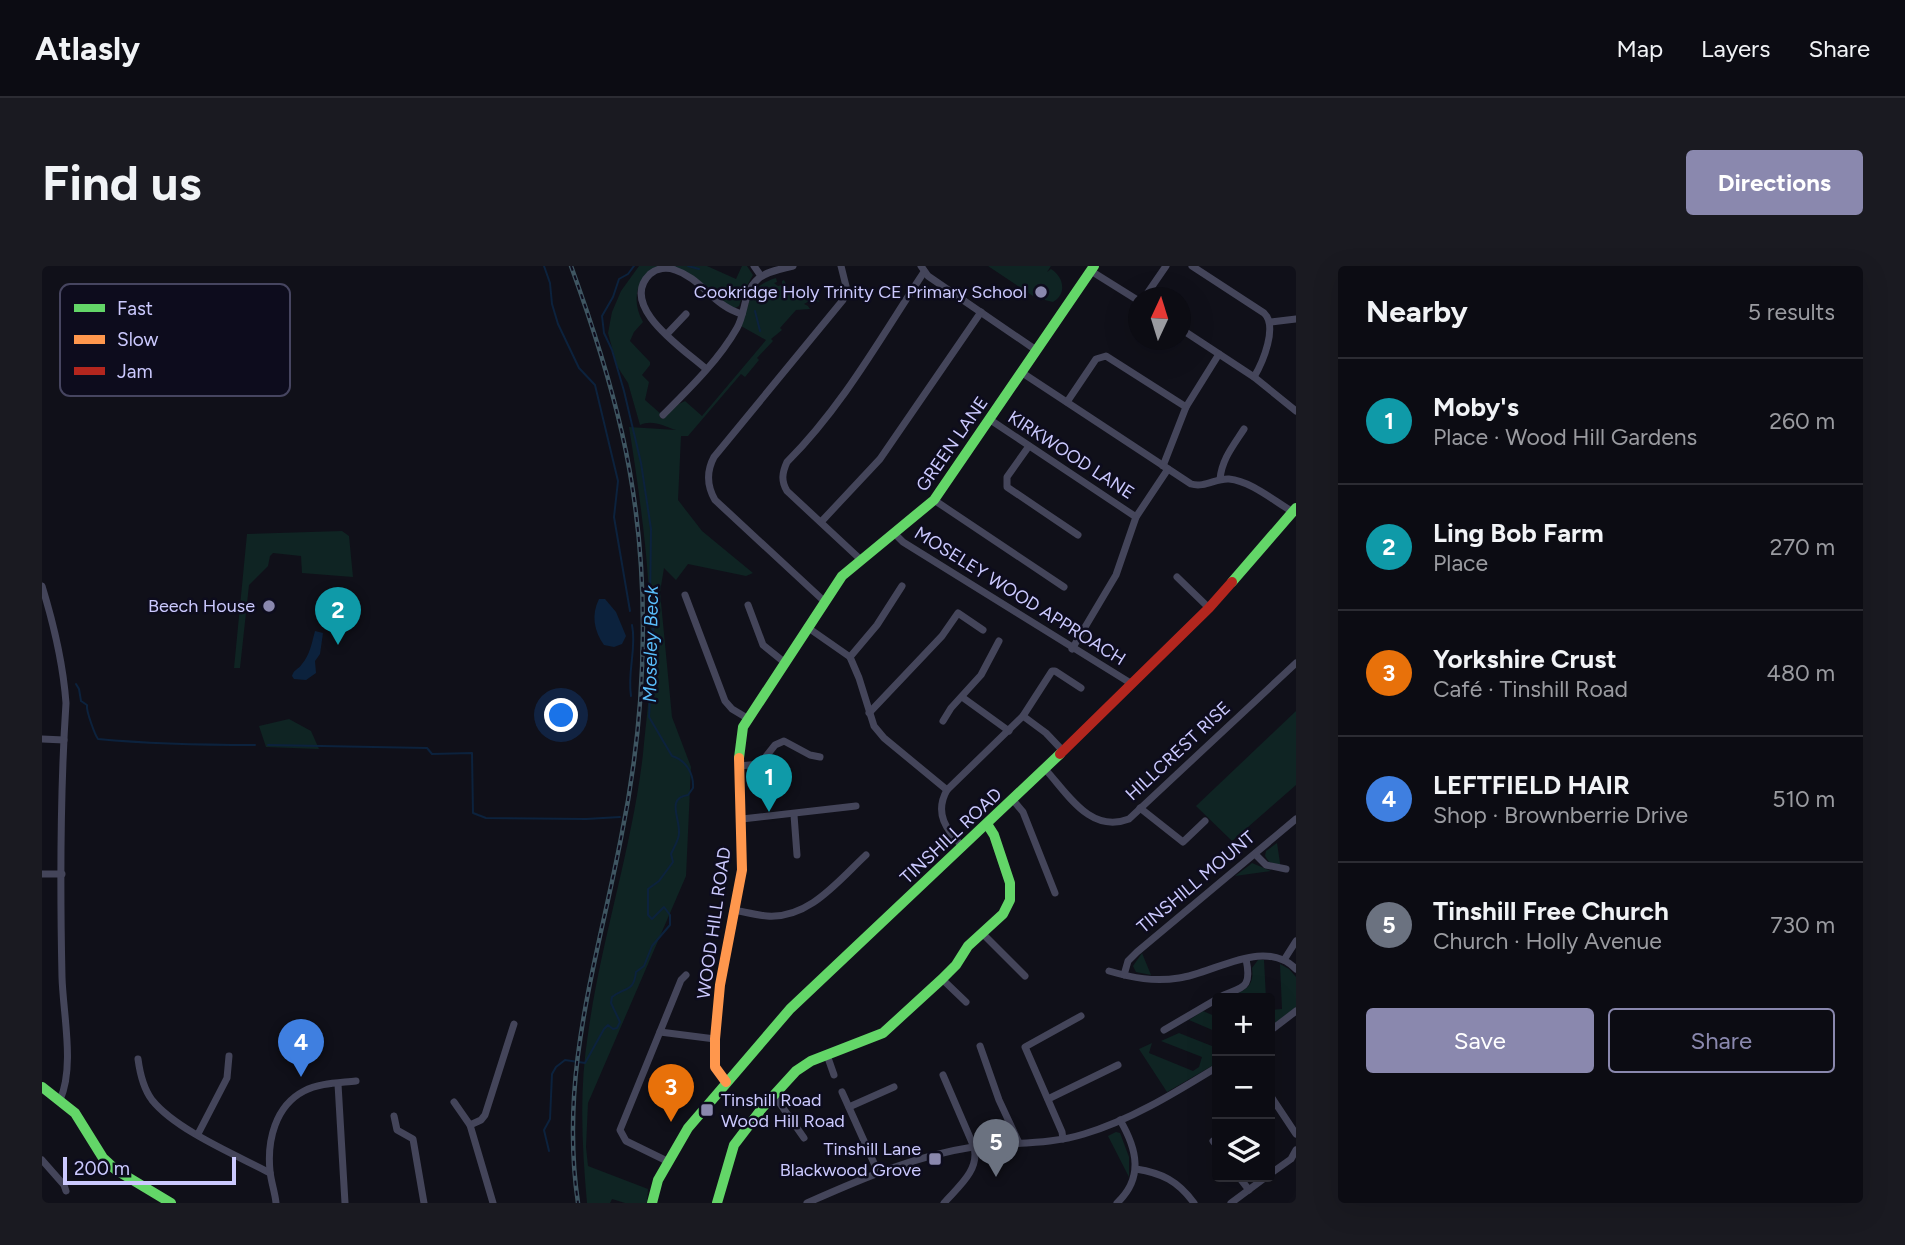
<!DOCTYPE html>
<html lang="en">
<head>
<meta charset="utf-8">
<style>
  :root { --surface:#0c0c13; --page:#1a1a21; --text:#f1f3f6; --muted:#9a9ba0; --line:#2c2c33; --accent:#8a88ae }
  body { margin:0; font-family:Figtree,sans-serif; background:var(--page); color:var(--text) }
  .controls { position:absolute; right:21px; bottom:21px; display:grid; overflow:hidden; border-radius:7px; box-shadow:0 7px 28px #0002 }
  .controls button { width:63px; height:63px; display:grid; place-items:center; padding:0; border:0; border-bottom:2px solid var(--line); background:var(--surface); color:var(--text); font:35px sans-serif }
  .compass { position:absolute; left:1086px; top:21px; width:63px; height:63px; border-radius:50%; background:var(--surface); box-shadow:0 7px 28px #0002; rotate:4deg }
  .scale { position:absolute; left:21px; bottom:18px; width:173px; box-sizing:border-box; padding-left:7px; border:4px solid #cbc9fe; border-top:0; font-size:19px; line-height:24px; white-space:nowrap; color:#cbc9fe; -webkit-text-stroke:5px #0d0c1d; paint-order:stroke }
  .you { position:absolute; left:520px; top:450px; width:24px; height:24px; margin:-18px; border:5px solid #fff; border-radius:50%; background:#1a73e8; box-shadow:0 0 0 10px #1a73e833 }
  .badge { display:grid; place-items:center; width:46px; height:46px; border-radius:50%; background:var(--accent); color:#fff; font-size:23px; font-weight:700 }
  .pin { position:absolute; translate:-50% -58px; filter:drop-shadow(0 2px 4px #0008) }
  .pin::after { content:''; position:absolute; top:37px; width:24px; height:21px; background:inherit; clip-path:polygon(0 0,100% 0,50% 100%) }
  .list { margin:0; padding:0; list-style:none }
  h2 { display:flex; justify-content:space-between; align-items:center; height:91px; margin:0; padding:0 28px; font-size:30px }
  h2 small { font-size:23px; font-weight:400; color:var(--muted) }
  .list li { display:grid; grid-template-columns:46px 1fr auto; gap:21px; align-items:center; box-sizing:border-box; height:126px; padding:0 28px; border-top:2px solid var(--line) }
  .list b { display:block; font-size:26px; white-space:nowrap }
  .list p { margin:0; font-size:23px; white-space:nowrap; color:var(--muted) }
  .list em { font-size:23px; font-style:normal; color:var(--muted) }
  .actions { display:flex; gap:14px; padding:21px 28px }
  .actions a { flex:1; padding:16px 0; border:2px solid var(--accent); border-radius:7px; text-align:center; font-size:24px; color:var(--accent) }
  .actions .main { background:var(--accent); color:#fff }
  .icon { flex:none; width:38px; height:38px; fill:none; stroke:currentColor; stroke-width:2; stroke-linecap:round; stroke-linejoin:round }
  .map { position:relative; flex:none; width:1254px; height:937px; overflow:hidden; border-radius:7px }
  header { display:flex; align-items:center; gap:42px; box-sizing:border-box; height:98px; padding:0 35px; background:var(--surface); border-bottom:2px solid var(--line) }
  header strong { font-size:33px }
  nav { display:flex; gap:38px; margin-inline-start:auto; font-size:24px }
  .intro { display:flex; align-items:center; justify-content:space-between; box-sizing:border-box; height:168px; padding:0 42px }
  h1 { margin:0; font-size:49px }
  .button { padding:18px 32px; border-radius:7px; background:var(--accent); color:#fff; font-size:24px; font-weight:700 }
  main { display:flex; gap:42px; padding:0 42px }
  aside { flex:1; background:var(--surface); border-radius:7px; box-shadow:0 7px 28px #0002 }
  .map>svg:first-child { display:block }
</style>
</head>
<body>
<header>
<strong>Atlasly</strong>
<nav><a>Map</a><a>Layers</a><a>Share</a></nav>
</header>
<div class="intro"><h1>Find us</h1><a class="button">Directions</a></div>
<main>
<div class="map">
<svg width="1254" height="937" viewBox="0 0 1254 937">
  <rect width="100%" height="100%" fill="#101019"/>
  <!-- green -->
  <g fill="#0f2423">
    <path d="M597 0H619C595 9 588 33 601 56L592 66 588 75 608 96V99L600 109 607 116 603 134 619 148 617 150 620 153 637 138 643 135 660 150 724 74 699 60C708 36 707 20 734 12L735 16 732 17 736 20 740 19V15L742 14 748 26 755 28 765 25 778 36 769 34 762 38 766 40 768 43 754 44 738 62 740 64 729 73 731 75 715 92 717 94 703 111 699 108 646 170H639L636 234 660 265 711 307 704 310 646 298 634 314 622 302 618 326 630 451 649 501 644 610 546 837 544 881 546 900 606 923 605 937H583L570 933 568 937H545C540 881 537 824 546 768 559 674 590 583 601 488 604 455 609 420 609 387 609 311 599 236 587 161L634 164C622 160 610 153 598 159L586 117 575 100 566 67 570 46 579 25Z"/>
    <polygon points="631,0 665,0 694,13 700,0 705,0 711,9 702,25 697,40 691,43"/>
    <path d="M946 0H1009L1005 6 1009 3C1022 11 1025 28 1011 36L1003 34 1000 27 1002 20 998 18 991 30Z"/>
    <polygon points="300,265 307,270 311,311 260,307 259,290 231,287 228,290 226,300 207,319 198,402 192,402 205,268"/>
    <polygon points="1254,445 1254,519 1190,575 1154,540"/>
    <polygon points="247,453 269,465 277,483 224,481 217,460"/>
    <polygon points="1235,577 1238,597 1238,599 1227,596 1223,590 1224,585"/>
    <polygon points="1210,597 1229,605 1193,610 1209,598"/>
    <polygon points="1100,687 1109,709 1094,706 1091,700"/>
    <path d="M1216 694H1222L1224 732H1185C1200 725 1213 723 1210 702Z"/>
    <polygon points="1238,698 1247,703 1254,711 1254,741 1228,761 1228,744 1240,743"/>
    <polygon points="1161,745 1175,751 1175,766 1147,754"/>
    <polygon points="1137,767 1175,782 1175,797 1125,826 1097,783 1110,777 1107,787 1151,805 1157,801 1160,791 1119,775"/>
    <polygon points="1074,866 1078,867 1087,891 1087,911 1066,870"/>
  </g>
  <!-- water -->
  <g fill="#0c223d">
    <path d="M557 333H563L574 346 584 370 580 378 572 381 562 379C552 365 549 349 557 333Z"/>
    <path d="M273 365 281 367 278 388 273 395 274 407 264 414 252 413 250 410C252 403 256 404 260 398 268 389 270 376 273 365Z"/>
  </g>
  <g fill="none" stroke-linecap="round" stroke-linejoin="round">
    <!-- stream -->
    <g stroke="#0c223d" stroke-width="2">
      <polyline points="502,0 508,17 510,38 516,58 537,102 553,119 576,215 572,251 588,345"/>
      <polyline points="646,0 657,3"/>
      <polyline points="713,45 718,65"/>
      <path d="M34 418 37 423 39 435 45 439C44 445 53 469 56 473 109 478 161 479 213 479"/>
      <path d="M589 430C585 406 595 382 590 359"/>
      <polyline points="226,479 385,482 390,488 430,487 431,547 444,552 544,553 578,551"/>
      <path d="M507 885 502 864 508 853 510 808 514 801 523 794 543 797 562 763 566 759 571 763 575 762 578 756 569 737 570 731C583 721 592 726 594 706L602 700 610 680 628 659V649L622 641 610 653 606 649V623L617 615 631 596 629 588C632 581 637 574 637 567 638 552 624 532 646 529L651 522C652 508 644 494 630 490L607 451 611 375V346L608 335 609 263 599 197 582 125 570 84 562 67 560 50 571 31 577 13 586 8 592 0"/>
    </g>
    <!-- street -->
    <g stroke="#44455a" stroke-width="7">
      <polyline points="712,0 719,10"/>
      <polyline points="879,0 886,10 994,84"/>
      <path d="M1150 0 1222 47C1236 60 1221 96 1212 111"/>
      <polyline points="1049,5 1097,35"/>
      <polyline points="1102,32 1124,0"/>
      <polyline points="1229,56 1254,53"/>
      <polyline points="1139,63 1212,111 1254,145"/>
      <polyline points="625,68 644,48"/>
      <path d="M664 103C643 84 575 40 608 8 615 2 625 1 633 4 659 12 671 40 700 48"/>
      <path d="M979 106 1149 218C1163 222 1174 212 1187 213 1209 215 1232 235 1251 246"/>
      <polyline points="1025,136 1054,93 1064,90 1144,141"/>
      <path d="M621 149C647 123 677 94 695 62 704 46 701 26 716 13 725 5 740 3 751 0"/>
      <polyline points="947,153 1094,251"/>
      <polyline points="987,180 965,211 965,221 1036,269"/>
      <polyline points="1121,200 1144,141 1177,88"/>
      <path d="M1178 213C1180 193 1191 180 1202 163"/>
      <polyline points="892,234 1022,321"/>
      <polyline points="779,256 838,193 939,46"/>
      <polyline points="852,267 861,276 1090,418"/>
      <path d="M818 293 745 225C739 215 740 207 745 196 801 140 839 71 882 6"/>
      <polyline points="1135,311 1167,342"/>
      <path d="M0 320C12 359 21 396 24 437 18 528 18 620 20 711 21 748 33 800 18 834"/>
      <polyline points="643,329 683,435 690,443 705,452"/>
      <path d="M782 335 673 234C665 220 664 206 672 191L801 34 804 20 799 0"/>
      <polyline points="706,339 721,379 742,396"/>
      <polyline points="765,361 808,391 817,412 832,460 842,472 905,524"/>
      <polyline points="1030,383 1074,309 1094,251 1126,203"/>
      <polyline points="808,391 835,359 860,320"/>
      <polyline points="920,431 967,465"/>
      <polyline points="827,447 900,370 916,347 941,364"/>
      <polyline points="981,450 1004,467 1021,485"/>
      <polyline points="901,455 909,442 939,409 957,375"/>
      <polyline points="0,473 22,474"/>
      <polyline points="697,500 718,498 733,479 742,475 768,489 778,491"/>
      <path d="M1003 503C1026 528 1048 568 1087 553L1254 397"/>
      <polyline points="971,534 981,546 1013,627"/>
      <polyline points="1098,542 1141,576 1163,555"/>
      <polyline points="752,549 755,589"/>
      <polyline points="700,553 814,540"/>
      <path d="M921 581C904 564 892 547 905 524L981 450 1010 405H1013L1039 422"/>
      <polyline points="1213,588 1224,599 1244,603"/>
      <polyline points="0,608 20,608"/>
      <path d="M692 644C703 646 714 649 725 650 767 653 796 615 824 589"/>
      <polyline points="940,667 983,710"/>
      <polyline points="1242,694 1254,675"/>
      <path d="M1067 705C1091 712 1112 716 1137 712 1173 707 1222 671 1254 703"/>
      <polyline points="1082,709 1086,695 1095,686 1254,553"/>
      <polyline points="900,713 924,736"/>
      <path d="M1176 732C1198 720 1211 726 1204 693"/>
      <polyline points="1122,764 1175,733"/>
      <polyline points="1228,765 1254,745"/>
      <polyline points="618,766 673,773"/>
      <polyline points="938,780 957,834 977,877"/>
      <polyline points="785,789 792,809"/>
      <path d="M96 793C98 808 101 822 110 834 134 864 194 889 228 907"/>
      <path d="M901 809 932 881C938 904 916 921 902 937"/>
      <polyline points="296,818 303,937"/>
      <polyline points="800,826 836,906"/>
      <polyline points="732,829 762,872"/>
      <polyline points="1228,829 1254,868"/>
      <polyline points="1006,833 1076,799"/>
      <polyline points="412,836 428,859"/>
      <polyline points="807,841 852,821"/>
      <polyline points="352,850 355,864 371,873 382,937"/>
      <polyline points="156,868 185,812 187,790"/>
      <polyline points="1021,873 1020,866 983,781 1039,750"/>
      <polyline points="1171,875 1175,880"/>
      <polyline points="0,894 22,919 24,925"/>
      <polyline points="625,895 584,875 578,864 639,714 644,709"/>
      <path d="M1094 903C1120 907 1136 915 1152 937"/>
      <polyline points="1228,908 1249,893 1254,884"/>
      <polyline points="1197,911 1207,924"/>
      <path d="M234 937C233 926 229 916 228 905 225 875 233 840 262 825 277 817 297 817 314 815"/>
      <polyline points="451,937 428,859 439,854 443,849 472,758"/>
      <path d="M765 937C819 913 872 890 931 881 968 876 1007 879 1042 868 1089 854 1134 826 1175 801"/>
      <path d="M1075 937C1102 912 1095 883 1078 854"/>
      <polyline points="1189,937 1224,911"/>
    </g>
    <!-- fast -->
    <g stroke="#63d668" stroke-width="10">
      <polyline points="1190,316 1254,242"/>
      <polyline points="697,492 701,461 800,310 892,234 1052,0"/>
      <polyline points="0,821 33,847 61,892 74,904 129,937"/>
      <polyline points="610,937 616,914 646,862 748,743 1018,488"/>
      <polyline points="675,937 692,879 721,841 754,805 769,795 841,767 900,713 914,699 926,680 961,648 968,634 968,617 952,569 945,558"/>
    </g>
    <!-- slow -->
    <polyline stroke="#ff974d" stroke-width="10" points="684,816 673,801 673,773 678,719 700,604 697,492"/>
    <!-- jam -->
    <polyline stroke="#b3261e" stroke-width="10" points="1018,488 1167,342 1190,316"/>
    <defs>
      <path id="rail" d="M529 0C549 55 567 110 580 167 610 299 606 440 579 572 555 696 517 808 536 937"/>
    </defs>
    <!-- rail casing -->
    <use href="#rail" stroke="#3e5561" stroke-width="4.5"/>
    <!-- rail -->
    <use href="#rail" stroke="#0d0c1d" stroke-width="2" stroke-dasharray="5" stroke-linecap="butt"/>
  </g>
  <!-- markers -->
  <g fill="#8a88ae" stroke="#0d0c1d" stroke-width="2.5">
    <circle cx="999" cy="26" r="7"/>
    <circle cx="227" cy="340" r="7"/>
    <rect x="658" y="837" width="14" height="14" rx="3.5"/>
    <rect x="886" y="886" width="14" height="14" rx="3.5"/>
  </g>
  <g text-anchor="middle" stroke-width="5" stroke-linejoin="round" paint-order="stroke">
    <!-- poi labels -->
    <g font-size="18" fill="#cbc9fe" stroke="#0d0c1d" text-anchor="end">
      <text x="985" y="32">Cookridge Holy Trinity CE Primary School</text>
      <text x="213" y="346">Beech House</text>
      <text x="679" y="840" text-anchor="start">Tinshill Road<tspan x="679" dy="21">Wood Hill Road</tspan></text>
      <text x="879" y="889">Tinshill Lane<tspan x="879" dy="21">Blackwood Grove</tspan></text>
    </g>
    <!-- street labels -->
    <g font-size="18" fill="#cbc9fe" stroke="#0d0c1d">
      <text transform="translate(910 178) rotate(-55)" y="6">GREEN LANE</text>
      <text transform="translate(1029 189) rotate(33)" y="6">KIRKWOOD LANE</text>
      <text transform="translate(978 330) rotate(32)" y="6">MOSELEY WOOD APPROACH</text>
      <text transform="translate(1136 485) rotate(-43)" y="6">HILLCREST RISE</text>
      <text transform="translate(909 570) rotate(-43)" y="6">TINSHILL ROAD</text>
      <text transform="translate(1154 616) rotate(-40)" y="6">TINSHILL MOUNT</text>
      <text transform="translate(672 657) rotate(-82)" y="6">WOOD HILL ROAD</text>
    </g>
    <!-- water labels -->
    <g font-size="19" font-style="italic" fill="#59befc" stroke="#0d0c1d">
      <text transform="translate(608 378) rotate(-89)" y="7">Moseley Beck</text>
    </g>
  </g>
  <!-- legend -->
  <rect x="18" y="18" width="230" height="112" rx="10" fill="#0d0c1d" stroke="#464560" stroke-width="2"/>
  <rect x="32" y="38" width="31" height="8" fill="#63d668"/>
  <rect x="32" y="69" width="31" height="9" fill="#ff974d"/>
  <rect x="32" y="101" width="31" height="8" fill="#b3261e"/>
  <g font-size="19" fill="#cbc9fe">
    <text x="75" y="49">Fast</text>
    <text x="75" y="80">Slow</text>
    <text x="75" y="112">Jam</text>
  </g>
</svg>
<div class="controls">
<button>+</button>
<button>−</button>
<button><svg class="icon" aria-label="layers" viewBox="0 0 24 24"><path d="M12 4l9 5-9 5-9-5zM3 14l9 5 9-5"/></svg></button>
</div>
<svg class="compass" viewBox="-18 -18 36 36"><path d="M0-13l5 13h-10z" fill="#e53935"/><path d="M0 13l5-13h-10z" fill="#9a9ba0"/></svg>
<div class="scale">200 m</div>
<div class="you"></div>
<div class="pin badge" style="left:727px;top:546px;background:#0f9aa8">1</div>
<div class="pin badge" style="left:296px;top:379px;background:#0f9aa8">2</div>
<div class="pin badge" style="left:629px;top:856px;background:#e8710a">3</div>
<div class="pin badge" style="left:259px;top:811px;background:#3f7fe0">4</div>
<div class="pin badge" style="left:954px;top:911px;background:#6b7280">5</div>
</div>
<aside>
<h2>Nearby<small>5 results</small></h2>
<ul class="list">
<li><span class="badge" style="background:#0f9aa8">1</span><div><b>Moby's</b><p>Place · Wood Hill Gardens</p></div><em>260 m</em></li>
<li><span class="badge" style="background:#0f9aa8">2</span><div><b>Ling Bob Farm</b><p>Place</p></div><em>270 m</em></li>
<li><span class="badge" style="background:#e8710a">3</span><div><b>Yorkshire Crust</b><p>Café · Tinshill Road</p></div><em>480 m</em></li>
<li><span class="badge" style="background:#3f7fe0">4</span><div><b>LEFTFIELD HAIR</b><p>Shop · Brownberrie Drive</p></div><em>510 m</em></li>
<li><span class="badge" style="background:#6b7280">5</span><div><b>Tinshill Free Church</b><p>Church · Holly Avenue</p></div><em>730 m</em></li>
</ul>
<div class="actions"><a class="main">Save</a><a>Share</a></div>
</aside>
</main>
</body>
</html>
